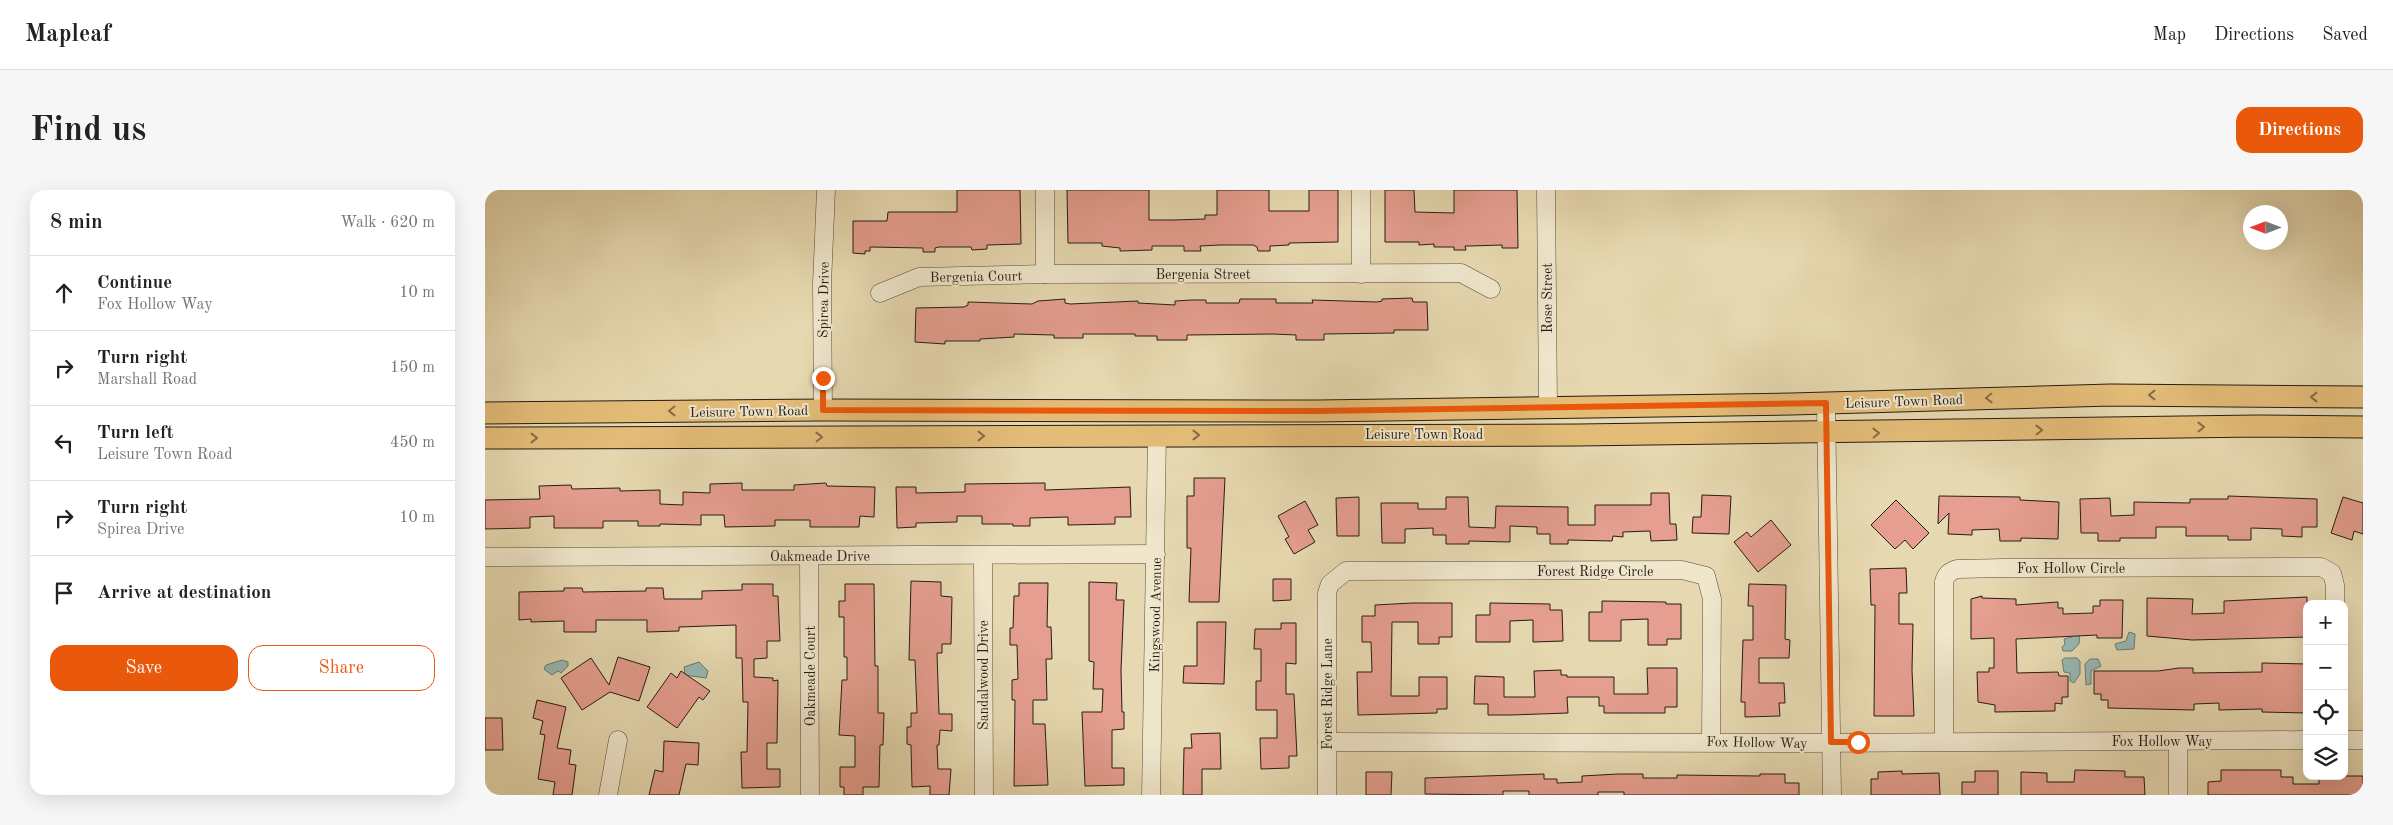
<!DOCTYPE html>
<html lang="en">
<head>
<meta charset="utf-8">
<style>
  :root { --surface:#fff; --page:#f6f6f6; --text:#222; --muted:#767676; --line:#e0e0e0; --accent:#ea580c }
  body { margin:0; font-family:"Old Standard TT",serif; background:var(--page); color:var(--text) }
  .controls { position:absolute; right:15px; bottom:15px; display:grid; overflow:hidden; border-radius:10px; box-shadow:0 5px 20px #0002 }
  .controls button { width:45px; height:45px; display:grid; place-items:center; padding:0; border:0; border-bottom:1px solid var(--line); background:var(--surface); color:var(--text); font:25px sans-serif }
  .compass { position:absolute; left:1758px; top:15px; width:45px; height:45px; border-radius:50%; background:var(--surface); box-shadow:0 5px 20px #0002; rotate:270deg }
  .stop { position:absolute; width:15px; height:15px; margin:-11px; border:4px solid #ea580c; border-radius:50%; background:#fff }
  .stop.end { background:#ea580c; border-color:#fff; box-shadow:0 1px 5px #0008 }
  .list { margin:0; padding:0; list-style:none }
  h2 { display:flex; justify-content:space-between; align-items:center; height:65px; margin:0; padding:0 20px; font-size:21px }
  h2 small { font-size:16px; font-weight:400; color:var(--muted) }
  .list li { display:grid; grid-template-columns:32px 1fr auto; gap:15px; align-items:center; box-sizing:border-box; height:75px; padding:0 20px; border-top:1px solid var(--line) }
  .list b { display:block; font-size:19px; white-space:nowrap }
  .list p { margin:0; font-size:16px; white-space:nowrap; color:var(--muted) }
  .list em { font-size:16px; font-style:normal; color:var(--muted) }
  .actions { display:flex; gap:10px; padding:15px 20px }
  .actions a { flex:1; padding:11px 0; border:1px solid var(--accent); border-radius:15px; text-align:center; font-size:18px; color:var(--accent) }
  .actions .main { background:var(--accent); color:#fff }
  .icon { flex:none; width:28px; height:28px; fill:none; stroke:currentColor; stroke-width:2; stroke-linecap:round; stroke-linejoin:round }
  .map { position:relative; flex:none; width:1878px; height:605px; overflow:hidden; border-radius:15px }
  header { display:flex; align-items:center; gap:30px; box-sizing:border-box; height:70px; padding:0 25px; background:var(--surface); border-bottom:1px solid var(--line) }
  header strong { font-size:24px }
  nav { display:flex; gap:28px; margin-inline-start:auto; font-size:18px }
  .intro { display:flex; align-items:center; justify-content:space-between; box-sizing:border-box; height:120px; padding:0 30px }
  h1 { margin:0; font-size:35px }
  .button { padding:12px 22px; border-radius:15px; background:var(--accent); color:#fff; font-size:18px; font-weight:700 }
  main { display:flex; gap:30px; padding:0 30px }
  aside { flex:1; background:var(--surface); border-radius:15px; box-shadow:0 5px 20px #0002 }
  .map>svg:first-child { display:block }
</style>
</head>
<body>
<header>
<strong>Mapleaf</strong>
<nav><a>Map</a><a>Directions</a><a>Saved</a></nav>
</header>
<div class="intro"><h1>Find us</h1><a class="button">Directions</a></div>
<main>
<aside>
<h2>8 min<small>Walk · 620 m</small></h2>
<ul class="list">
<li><svg class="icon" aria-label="ahead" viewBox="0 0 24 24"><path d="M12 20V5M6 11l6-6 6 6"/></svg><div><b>Continue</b><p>Fox Hollow Way</p></div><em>10 m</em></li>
<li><svg class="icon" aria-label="right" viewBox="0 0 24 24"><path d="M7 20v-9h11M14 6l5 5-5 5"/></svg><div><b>Turn right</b><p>Marshall Road</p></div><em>150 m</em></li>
<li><svg class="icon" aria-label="left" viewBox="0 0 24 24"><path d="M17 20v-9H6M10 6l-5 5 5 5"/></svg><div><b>Turn left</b><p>Leisure Town Road</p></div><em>450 m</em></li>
<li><svg class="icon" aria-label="right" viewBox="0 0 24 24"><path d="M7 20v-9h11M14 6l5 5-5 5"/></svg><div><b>Turn right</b><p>Spirea Drive</p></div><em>10 m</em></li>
<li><svg class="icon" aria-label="arrive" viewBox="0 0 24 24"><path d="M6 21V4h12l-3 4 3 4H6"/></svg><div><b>Arrive at destination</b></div></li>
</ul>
<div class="actions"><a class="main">Save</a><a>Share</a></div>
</aside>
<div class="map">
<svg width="1878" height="605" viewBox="0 0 1878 605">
  <rect width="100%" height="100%" fill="#e6d8b0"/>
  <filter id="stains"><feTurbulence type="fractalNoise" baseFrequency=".004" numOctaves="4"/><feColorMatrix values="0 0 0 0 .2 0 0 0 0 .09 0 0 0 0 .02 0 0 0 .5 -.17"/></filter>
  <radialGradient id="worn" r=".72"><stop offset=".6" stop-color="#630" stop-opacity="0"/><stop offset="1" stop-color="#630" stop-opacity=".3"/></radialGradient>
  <!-- water -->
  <g fill="#98b8b3" stroke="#6b7a73">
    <polygon points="1587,438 1595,439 1594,454 1587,461 1578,461 1577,457 1580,454 1579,449 1587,447"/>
    <polygon points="1644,442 1650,444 1649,459 1632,460 1630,454 1641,451"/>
    <polygon points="1580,468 1592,468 1595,471 1595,484 1589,493 1585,491 1585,483 1579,482 1577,470"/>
    <polygon points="1605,469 1613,469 1616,476 1606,481 1606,494 1601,495 1600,474"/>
    <polygon points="77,470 83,472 83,476 76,483 73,481 67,485 59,479 61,475"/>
    <polygon points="214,472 223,481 221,488 200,485 199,477"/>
  </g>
  <!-- building -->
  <g fill="#e59e8f" stroke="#271c13">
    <polygon points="472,0 535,0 536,54 502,55 502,59 487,60 486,57 454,57 450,58 450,62 438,62 438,58 385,57 385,61 380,61 380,64 368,63 368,31 402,31 403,22 472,22"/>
    <polygon points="582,0 664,0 664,30 688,30 720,29 720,25 732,25 732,0 784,0 784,21 824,21 824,0 853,0 853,52 804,53 804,55 785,56 785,61 773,61 772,57 768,55 735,55 715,56 716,61 699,61 699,56 667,56 667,60 635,61 635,58 617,56 617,53 583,53"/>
    <polygon points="900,0 929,0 930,22 969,23 969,0 1032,0 1033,58 1017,58 1017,55 985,56 980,56 981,60 969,60 969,57 949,57 949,54 934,55 934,52 900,52"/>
    <polygon points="927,108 928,112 942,112 943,140 909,140 909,143 839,144 839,150 811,150 811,145 788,144 702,145 702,150 672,150 672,146 650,146 650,144 598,144 598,148 569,148 569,145 529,144 529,147 495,149 495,151 460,151 460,154 430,152 431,118 479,117 483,115 483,112 547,114 553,111 580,109 580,113 585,114 653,111 653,113 690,115 690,111 707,110 721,110 721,113 754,113 755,109 791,109 791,113 828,113 827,110 892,112 897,111 897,109"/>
    <polygon points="709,288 740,288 734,412 704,412 706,358 702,358 702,306 709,306"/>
    <polygon points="257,293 257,300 309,300 309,295 341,293 342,296 390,297 389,327 375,326 374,337 325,337 325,330 290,330 290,336 240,337 239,325 216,325 216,335 175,334 175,336 153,336 153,331 118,331 118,338 69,338 69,326 45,327 45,338 0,339 0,310 55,309 54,296 86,295 87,299 135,298 135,301 175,300 175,314 198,315 198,302 225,303 225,294"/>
    <polygon points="560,293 560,300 645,297 646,327 630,327 630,334 583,335 583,327 545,328 545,336 528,336 528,334 497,334 497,326 472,326 472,332 431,333 431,337 412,338 411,297 431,297 431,303 480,302 480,294"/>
    <polygon points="1166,303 1184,303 1185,334 1191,334 1192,350 1166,351 1165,341 1138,342 1138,347 1128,346 1127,351 1083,350 1083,354 1065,354 1065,344 1052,344 1052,337 1025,336 1025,352 984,351 984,354 961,354 961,345 948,345 948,338 920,339 920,353 897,353 896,313 933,313 933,319 961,319 961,307 983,307 984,337 1010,338 1011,316 1083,317 1083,335 1110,335 1110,315 1166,315"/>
    <polygon points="1217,305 1246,306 1244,344 1207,343 1208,327 1216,327"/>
    <polygon points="1454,306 1535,307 1535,310 1574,312 1573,349 1536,348 1536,351 1515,351 1514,339 1487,340 1487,345 1463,344 1464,323 1453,334"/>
    <polygon points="1743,306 1832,309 1832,337 1817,337 1817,347 1797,346 1797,339 1766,338 1766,350 1743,350 1743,346 1701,346 1701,337 1671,337 1671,348 1635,348 1635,351 1613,351 1613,343 1596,343 1595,309 1625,308 1626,326 1649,325 1649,312 1705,313 1705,309 1743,309"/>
    <polygon points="874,307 874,346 852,346 851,308"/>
    <polygon points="1858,307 1878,313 1878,344 1869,341 1867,350 1846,343"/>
    <polygon points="1411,310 1444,343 1428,359 1420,350 1410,359 1386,335"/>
    <polygon points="820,311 833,335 823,340 830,352 809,364 800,349 804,347 793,326"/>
    <polygon points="1286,330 1306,355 1273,382 1249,352 1262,342 1266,347"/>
    <polygon points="1421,378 1422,403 1414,403 1414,434 1428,434 1427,480 1429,526 1389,526 1390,415 1386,415 1385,379"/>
    <polygon points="788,389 806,389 806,410 788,411"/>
    <polygon points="426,391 456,392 456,406 467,407 466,454 457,454 457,463 452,463 454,524 467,524 467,541 455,540 454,555 452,555 453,579 466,579 464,605 445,605 445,596 427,597 426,555 422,554 422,537 426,537 426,523 432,523 430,470 424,470"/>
    <polygon points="604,392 632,393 631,410 639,410 636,480 637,522 639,522 639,539 627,540 627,578 639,578 639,595 600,596 597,522 617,522 618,499 608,499 609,472 604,471"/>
    <polygon points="534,393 563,393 562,437 566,437 567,469 561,469 562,510 548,510 548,534 560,534 563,595 529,596 530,510 527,510 527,490 533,489 532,455 525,455 525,438 528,438 529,406 534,406"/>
    <polygon points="257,394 288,394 288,406 293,406 295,451 282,451 282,468 269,469 269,487 288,488 288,491 293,490 292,553 282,553 282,579 295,579 295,597 257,598 256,562 262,562 263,512 258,512 257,468 251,468 251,435 194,437 194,441 162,442 162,430 111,430 111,442 79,442 79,431 46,432 46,429 34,430 34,402 79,401 79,398 97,398 98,402 161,401 161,398 178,398 179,409 217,409 217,401 257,400"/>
    <polygon points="360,394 389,394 390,476 393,476 393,523 399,523 398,555 395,555 394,597 378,597 378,605 359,605 359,597 355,597 355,577 370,577 370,546 354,545 357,490 362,490 362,467 359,467 359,427 354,427 354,411 360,411"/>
    <polygon points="1264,394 1301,395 1300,449 1305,450 1304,468 1274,468 1274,493 1299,493 1300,513 1294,513 1295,526 1260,527 1260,512 1256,512 1258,450 1268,450 1268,416 1263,416"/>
    <polygon points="1497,406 1497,408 1531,409 1531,415 1573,412 1573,418 1578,418 1578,424 1608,423 1608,416 1615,416 1615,410 1638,410 1637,448 1612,448 1612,445 1531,449 1532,483 1573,482 1574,486 1583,486 1583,507 1577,507 1577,514 1570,513 1570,521 1510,522 1510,515 1493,512 1492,482 1504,482 1504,478 1509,478 1509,448 1486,449 1486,409"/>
    <polygon points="1822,407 1822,447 1707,450 1662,446 1662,408 1708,409 1707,424 1739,423 1739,411"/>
    <polygon points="1117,411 1181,412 1181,414 1196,414 1196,449 1182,449 1182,455 1163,455 1163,429 1136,430 1136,451 1104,451 1104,422 1117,422"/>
    <polygon points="927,413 967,413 967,447 954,447 954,454 933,454 933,432 907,432 906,506 934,506 934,487 962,487 962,519 952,519 952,523 873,525 872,482 887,482 886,452 877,452 877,426 890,426 890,415"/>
    <polygon points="1005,413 1065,414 1065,420 1077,420 1078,451 1048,452 1048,430 1025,431 1025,452 991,452 991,425 1005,425"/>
    <polygon points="712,432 741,432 739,494 698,493 699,476 712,476"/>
    <polygon points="796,433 811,433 811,474 801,473 801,504 809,504 812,566 804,566 804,578 776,579 775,548 792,548 792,520 771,520 771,491 776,491 776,459 769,459 770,439 796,439"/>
    <polygon points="133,467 165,477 154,511 125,502 97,520 76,488 106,468 124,495"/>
    <polygon points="1777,473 1822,474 1822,523 1777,522 1777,519 1734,520 1734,513 1709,514 1709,520 1623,518 1623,510 1616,510 1616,504 1609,504 1609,481 1673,481 1694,478 1708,478 1708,483 1777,482"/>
    <polygon points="1162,478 1192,478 1192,517 1180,517 1180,523 1119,523 1119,516 1114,516 1114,507 1082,507 1083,523 1026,525 1003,525 1003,514 989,514 990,486 1019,487 1019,507 1050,507 1049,481 1076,480 1076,485 1082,485 1082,487 1129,487 1129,504 1163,504"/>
    <polygon points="196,481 225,501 218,510 214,507 192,538 162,517 186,483 192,488"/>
    <polygon points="52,510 81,517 72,558 86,560 84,574 91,575 87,605 68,605 70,592 53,589 60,545 55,544 58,531 48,528"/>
    <polygon points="0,528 17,528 18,560 0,560"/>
    <polygon points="735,543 736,579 717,579 717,605 698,605 699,558 707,558 706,544"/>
    <polygon points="179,551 214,553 213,575 201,574 194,605 164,605 170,580 178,582"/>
    <polygon points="1590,580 1640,581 1640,587 1659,587 1660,605 1536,605 1536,582 1562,583 1562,592 1589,592"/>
    <polygon points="1736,580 1796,580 1796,587 1808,587 1808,594 1834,594 1834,586 1878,586 1878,605 1723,605 1723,592 1736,591"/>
    <polygon points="1417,581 1417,584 1454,583 1455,605 1386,605 1386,589 1393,589 1393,582"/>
    <polygon points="1490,581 1513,581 1513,605 1477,605 1477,592 1490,592"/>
    <polygon points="881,582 907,582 906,605 881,605"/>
    <polygon points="1059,584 1059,589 1072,589 1072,593 1097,592 1097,586 1133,584 1158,584 1158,588 1192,588 1192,585 1275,586 1275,584 1300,584 1300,593 1314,593 1314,605 1139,605 1139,602 1113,602 1113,605 1044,605 1044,601 1018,601 1018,605 940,604 940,588"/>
  </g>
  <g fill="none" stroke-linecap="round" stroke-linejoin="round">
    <defs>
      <g id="minor">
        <polyline points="560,0 560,84"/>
        <polyline points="876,0 876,84"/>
        <polyline points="1061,0 1063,216"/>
        <polyline points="395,103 434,87 560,84 976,83 1006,99"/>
        <polyline points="1341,213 1347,605"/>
        <polyline points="338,220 337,94 341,0"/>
        <polyline points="498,365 499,605"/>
        <polyline points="324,366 325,605"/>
        <polyline points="0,367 671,364"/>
        <polyline points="1859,550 1878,550"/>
        <path d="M1459 551V392C1461 384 1464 382 1472 379L1518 378 1836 377 1847 383 1850 395V414"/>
        <polyline points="1693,551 1693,605"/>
        <polyline points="842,552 1324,553 1822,550"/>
        <polyline points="123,605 133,550"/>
        <polyline points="666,605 672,246"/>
        <polyline points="842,605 842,403 845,394 861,381 1197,380 1221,386 1227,409 1226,552"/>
      </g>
      <g id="major">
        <polyline points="0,223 338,220 832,221 1306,214 1626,205 1878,207"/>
        <polyline points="0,248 1093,245 1772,236 1878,237"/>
      </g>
    </defs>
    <!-- minor casing -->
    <use href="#minor" stroke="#574b3a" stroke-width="19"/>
    <!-- major casing -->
    <use href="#major" stroke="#271c13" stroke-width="23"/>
    <!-- minor -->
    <use href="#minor" stroke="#efe6cc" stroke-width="18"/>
    <!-- major -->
    <use href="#major" stroke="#e3bc78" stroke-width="21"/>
  </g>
  <!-- one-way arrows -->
  <defs><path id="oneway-chevron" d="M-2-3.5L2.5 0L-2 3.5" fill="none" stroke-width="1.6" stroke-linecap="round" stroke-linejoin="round" transform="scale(1.25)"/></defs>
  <g stroke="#856c46">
    <use href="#oneway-chevron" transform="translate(1667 205) rotate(-180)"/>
    <use href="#oneway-chevron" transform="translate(1829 207) rotate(-180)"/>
    <use href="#oneway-chevron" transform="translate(1504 208) rotate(179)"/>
    <use href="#oneway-chevron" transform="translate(187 221) rotate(179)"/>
    <use href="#oneway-chevron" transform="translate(1716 237) rotate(-1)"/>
    <use href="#oneway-chevron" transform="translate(1554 240) rotate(-1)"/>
    <use href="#oneway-chevron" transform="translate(1391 243) rotate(-1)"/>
    <use href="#oneway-chevron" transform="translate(711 245)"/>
    <use href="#oneway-chevron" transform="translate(496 246)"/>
    <use href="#oneway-chevron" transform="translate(334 247) rotate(-1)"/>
    <use href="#oneway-chevron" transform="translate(49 248)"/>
  </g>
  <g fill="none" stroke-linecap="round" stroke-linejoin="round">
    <!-- route -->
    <polyline stroke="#ea580c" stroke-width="6" points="338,188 338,220 832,221 1341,213 1346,552 1373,552"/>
  </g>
  <g text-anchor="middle" stroke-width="4" stroke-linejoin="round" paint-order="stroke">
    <!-- street labels -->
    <g font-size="14" fill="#271c13" stroke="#efe6cc">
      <text x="718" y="89">Bergenia Street</text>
      <text transform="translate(491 86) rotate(-1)" y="5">Bergenia Court</text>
      <text transform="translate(1062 108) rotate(-90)" y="5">Rose Street</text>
      <text transform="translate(338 110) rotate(-89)" y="5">Spirea Drive</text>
      <text transform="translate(1419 211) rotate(-2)" y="5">Leisure Town Road</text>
      <text transform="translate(264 221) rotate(-1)" y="5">Leisure Town Road</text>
      <text x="939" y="249">Leisure Town Road</text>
      <text x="335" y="371">Oakmeade Drive</text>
      <text x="1586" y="383">Fox Hollow Circle</text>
      <text x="1110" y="386">Forest Ridge Circle</text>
      <text transform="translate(670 425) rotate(-89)" y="5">Kingswood Avenue</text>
      <text transform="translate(498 485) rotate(-90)" y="5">Sandalwood Drive</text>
      <text transform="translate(325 486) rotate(-90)" y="5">Oakmeade Court</text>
      <text transform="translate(842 504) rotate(-90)" y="5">Forest Ridge Lane</text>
      <text x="1677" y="556">Fox Hollow Way</text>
      <text transform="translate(1272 552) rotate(1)" y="5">Fox Hollow Way</text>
    </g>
  </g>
  <rect width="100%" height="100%" filter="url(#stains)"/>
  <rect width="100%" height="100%" fill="url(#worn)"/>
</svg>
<div class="controls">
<button>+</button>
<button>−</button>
<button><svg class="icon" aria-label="locate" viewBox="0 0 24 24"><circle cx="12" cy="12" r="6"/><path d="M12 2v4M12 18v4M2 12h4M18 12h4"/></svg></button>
<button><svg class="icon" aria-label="layers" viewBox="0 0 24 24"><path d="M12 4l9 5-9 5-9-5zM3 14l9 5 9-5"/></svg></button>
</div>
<svg class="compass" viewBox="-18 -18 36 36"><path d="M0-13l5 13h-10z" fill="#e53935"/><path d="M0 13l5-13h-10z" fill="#767676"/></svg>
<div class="stop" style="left:1373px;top:552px"></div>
<div class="stop end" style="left:338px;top:188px"></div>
</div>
</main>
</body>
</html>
